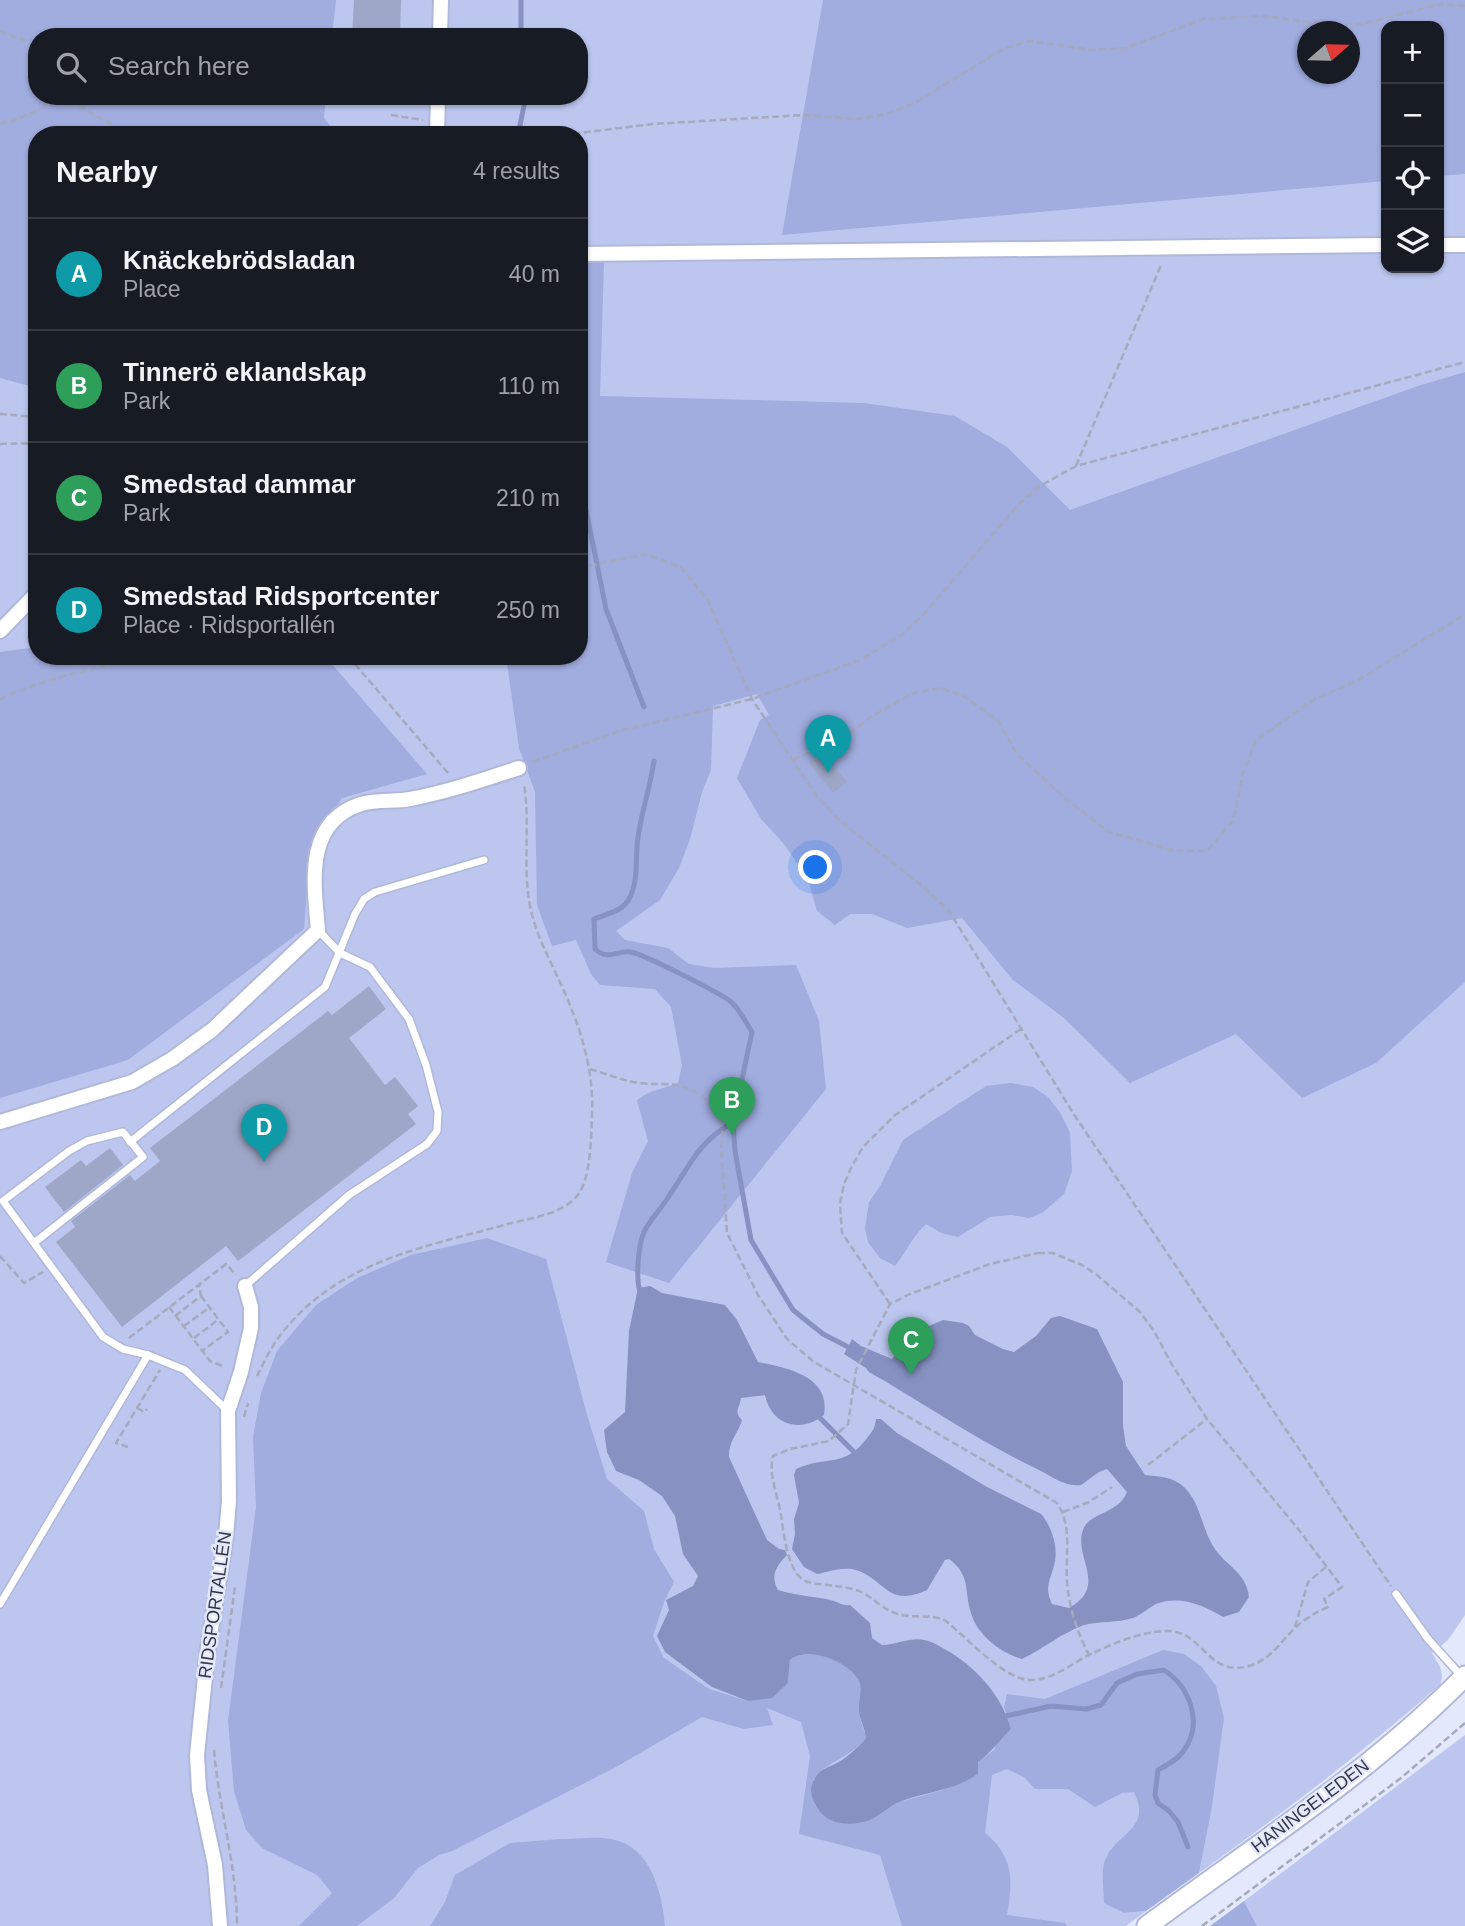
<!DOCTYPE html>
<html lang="en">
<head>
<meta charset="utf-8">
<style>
  :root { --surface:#171b24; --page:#242831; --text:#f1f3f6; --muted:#9ea1a6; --line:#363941; --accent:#2563eb }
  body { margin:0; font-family:Arial,sans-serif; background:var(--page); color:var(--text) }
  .controls { position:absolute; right:21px; top:21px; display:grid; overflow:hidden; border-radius:14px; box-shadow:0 2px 5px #0004 }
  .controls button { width:63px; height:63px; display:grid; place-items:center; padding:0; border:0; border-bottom:2px solid var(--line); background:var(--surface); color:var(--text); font:35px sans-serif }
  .compass { position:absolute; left:1297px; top:21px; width:63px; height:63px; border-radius:50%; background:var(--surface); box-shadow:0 2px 5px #0004; rotate:70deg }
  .you { position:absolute; left:816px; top:868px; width:24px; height:24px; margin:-18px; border:5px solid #fff; border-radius:50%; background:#1a73e8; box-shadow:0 0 0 10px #1a73e833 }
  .badge { display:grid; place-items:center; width:46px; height:46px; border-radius:50%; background:var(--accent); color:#fff; font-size:23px; font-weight:700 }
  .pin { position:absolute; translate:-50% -58px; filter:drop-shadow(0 2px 4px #0008) }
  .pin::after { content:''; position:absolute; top:37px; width:24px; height:21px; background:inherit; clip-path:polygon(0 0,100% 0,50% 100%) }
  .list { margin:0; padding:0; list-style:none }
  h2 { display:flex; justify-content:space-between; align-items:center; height:91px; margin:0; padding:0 28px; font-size:30px }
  h2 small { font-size:23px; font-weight:400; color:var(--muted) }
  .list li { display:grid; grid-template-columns:46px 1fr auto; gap:21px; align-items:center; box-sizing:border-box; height:112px; padding:0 28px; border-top:2px solid var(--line) }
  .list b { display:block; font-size:26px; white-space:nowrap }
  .list p { margin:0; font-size:23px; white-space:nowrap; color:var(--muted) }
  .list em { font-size:23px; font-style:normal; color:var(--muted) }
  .icon { flex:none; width:38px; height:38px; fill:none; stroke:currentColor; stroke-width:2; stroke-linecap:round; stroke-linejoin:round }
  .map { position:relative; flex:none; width:1465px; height:1926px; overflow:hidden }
  .search { position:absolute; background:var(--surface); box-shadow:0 2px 5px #0004; left:28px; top:28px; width:560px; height:77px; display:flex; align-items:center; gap:18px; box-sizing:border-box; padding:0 24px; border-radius:28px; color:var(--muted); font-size:26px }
  .panel { position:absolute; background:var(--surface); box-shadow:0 2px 5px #0004; left:28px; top:126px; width:560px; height:539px; border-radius:28px }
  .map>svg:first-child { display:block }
</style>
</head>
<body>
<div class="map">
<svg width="1465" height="1926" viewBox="0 0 1465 1926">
  <rect width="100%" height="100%" fill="#e3e8fd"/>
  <!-- green -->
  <g fill="#bcc6ef" fill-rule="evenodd">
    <path d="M0 0H1465V1615L1448 1640 1432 1653C1439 1665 1445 1672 1440 1685 1363 1752 1282 1814 1199 1873L1208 1823 1124 1913 1146 1911 1126 1926H1067L1065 1923 1044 1926H0ZM1386 26H1439V268H1386ZM1308 32H1350V74H1308ZM37 37H579V96H37ZM37 135H579V656H37Z"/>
    <polygon points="1465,1735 1465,1926 1257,1926 1244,1901"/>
  </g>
  <!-- forest -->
  <g fill="#a1acdf" fill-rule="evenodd">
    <polygon points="0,0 336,0 332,37 37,37 37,96 326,96 324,118 337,135 37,135 37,388 0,378"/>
    <path d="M823 0H1465V174L1439 176V26H1386V181L782 235ZM1308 32H1350V74H1308Z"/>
    <path d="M579 260H604L600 396 864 403 955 416 1007 447 1070 510 1418 386 1465 372V982L1376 1063 1302 1098 1236 1034 1130 1083 1064 1018 1013 980 962 918 907 928 872 914H850L835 925 817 911 808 879 784 844 761 819 737 778 760 720 769 715 757 694 713 706 711 770 702 792 690 839 679 868 660 900 616 931 625 940 668 948 689 964 714 968 796 965 819 1021 826 1089 669 1283 606 1262 632 1173 648 1141 637 1100C650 1090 663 1089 678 1083L682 1065 671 1007 655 989 600 985 591 974 576 940 552 946 537 905 535 792 519 748 506 656H579Z"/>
    <polygon points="37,647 37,656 325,656 427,774 342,798 310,851 304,929 128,1060 0,1098 0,652"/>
    <path d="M1011 1083 1033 1087 1048 1097 1061 1114 1070 1133 1072 1171 1064 1194 1042 1213 1029 1218 1011 1215 990 1217 958 1237 941 1233 926 1224C913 1236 906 1252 895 1266L880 1258 868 1242 865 1228 869 1202 880 1186 903 1140 986 1086Z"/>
    <path d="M487 1238 546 1259 587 1415 607 1479 644 1511 654 1549 674 1582 664 1602 653 1636 664 1658 709 1689 748 1701 788 1682 790 1660C809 1646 845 1660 858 1679 866 1691 858 1708 861 1722 863 1728 865 1731 866 1738 851 1757 827 1761 813 1780L851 1823H862L899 1802 943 1790 973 1777 978 1762 994 1750 998 1740 1011 1729 1004 1707 1007 1694 1045 1699 1163 1650 1184 1654 1201 1666 1216 1686 1224 1718 1212 1806 1199 1873 1146 1911 1124 1913 1104 1903C1104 1890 1100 1869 1106 1858 1118 1832 1152 1829 1134 1792L1122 1793 1095 1807 1068 1789H1035L1024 1777 1007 1769 992 1775 985 1833C1014 1857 1013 1880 1007 1915L1065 1923 1067 1926H902L880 1855 799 1834 810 1756 801 1722 767 1708 773 1725 744 1729 702 1717 616 1767 452 1851 439 1855 418 1868 394 1898 357 1926H299L332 1893 317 1875 262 1848 246 1830 234 1791 228 1721 256 1507 253 1437 261 1393 277 1351 316 1305 357 1278 411 1255Z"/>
    <path d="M561 1839C577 1839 595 1836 611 1839 651 1846 662 1892 665 1926H430L445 1902 455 1875 510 1843Z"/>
    <polygon points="1244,1901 1257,1926 1210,1926"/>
  </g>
  <!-- water -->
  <g fill="#8792c3">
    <path d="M650 1286 662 1293 725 1305 737 1320 758 1362C787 1368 831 1376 824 1415 801 1434 771 1425 765 1395L741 1398C740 1408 733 1412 742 1420 738 1434 728 1442 729 1457L767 1540 779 1549 785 1550 787 1555C776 1567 770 1575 778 1590 796 1596 816 1596 834 1601 840 1603 842 1606 850 1605L870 1623 872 1638 882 1645C896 1645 910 1637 924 1640 935 1642 944 1649 953 1654 980 1672 1002 1697 1011 1729 999 1740 992 1752 978 1762V1773C960 1790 918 1793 897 1803 885 1809 873 1822 859 1823 842 1825 826 1823 817 1807 812 1799 809 1791 813 1782 819 1767 831 1768 842 1760 849 1755 861 1745 866 1738 865 1728 860 1721 859 1711 858 1700 864 1689 858 1679 845 1660 808 1646 790 1660L788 1682 785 1686 772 1698 748 1701 712 1687 665 1652 657 1636 669 1610 666 1600 693 1586 698 1576 683 1554 675 1516 662 1496 639 1480 616 1471 607 1452 604 1430 625 1412 629 1331 638 1288Z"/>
    <path d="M1060 1316 1097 1329 1123 1382V1426L1126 1446 1145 1475C1159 1476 1174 1477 1185 1488 1200 1503 1202 1528 1213 1546 1226 1567 1246 1571 1249 1597L1239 1612 1223 1617C1203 1605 1180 1595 1156 1604 1148 1608 1141 1615 1133 1618 1117 1623 1100 1621 1084 1625 1062 1633 1044 1648 1022 1659 1001 1653 977 1635 971 1613 964 1591 971 1575 949 1559L945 1560 927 1590C887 1608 886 1580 856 1570 844 1566 828 1572 817 1574L804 1567 792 1549 795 1534 794 1519 799 1503 794 1475 796 1469C826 1455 844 1469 867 1438 873 1431 875 1427 876 1419H881L897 1433 987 1487 1041 1514C1051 1525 1058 1546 1055 1561 1052 1578 1043 1586 1052 1604L1069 1608C1109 1586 1073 1557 1083 1530 1089 1512 1119 1514 1127 1492L1107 1469 1099 1472 1081 1485C1063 1487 1052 1476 1037 1469 978 1441 925 1404 869 1372L866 1368 844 1354 852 1339 861 1346 892 1359 917 1331 943 1320 963 1323 969 1326 975 1335 1003 1349 1014 1352 1036 1336 1051 1318Z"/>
  </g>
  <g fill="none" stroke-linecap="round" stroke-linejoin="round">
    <!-- stream -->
    <g stroke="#8792c3" stroke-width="5">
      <polyline points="521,0 521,37"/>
      <polyline points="518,135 526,96"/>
      <polyline points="579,475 606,609 644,707"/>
      <path d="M654 761C650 787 642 811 638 837 635 856 639 879 630 897 624 911 607 914 594 919L595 949C608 961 617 950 631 952 643 954 718 992 730 1001 739 1008 745 1021 752 1032L733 1122 735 1151 751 1240 793 1310 823 1334 854 1350"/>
      <path d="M641 1294C635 1281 638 1243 645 1230 651 1219 660 1210 667 1199 690 1166 696 1144 733 1122"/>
      <polyline points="818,1416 858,1456"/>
      <path d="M1002 1717 1051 1706 1086 1709 1101 1705 1117 1683 1137 1674 1164 1670C1189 1686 1204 1723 1184 1750 1179 1759 1167 1765 1158 1770L1155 1795 1158 1803 1169 1811 1178 1822 1188 1847"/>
    </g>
  </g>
  <!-- building -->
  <g fill="#9fa7c8">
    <polygon points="354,0 401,0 400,37 352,37"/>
    <polygon points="823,752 847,782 833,793 809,763"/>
    <polygon points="369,986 386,1009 349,1038 385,1085 395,1077 418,1106 408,1114 416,1124 238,1261 226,1246 122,1327 56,1242 75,1227 71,1221 130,1175 135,1181 160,1161 150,1148 328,1011 332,1015"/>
    <polygon points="110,1148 123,1165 64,1212 45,1187 81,1160 86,1166"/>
  </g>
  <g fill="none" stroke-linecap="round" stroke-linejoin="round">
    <defs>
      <g id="service">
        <polyline points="130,1142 325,987 355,914 364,899 375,892 484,860"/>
        <polyline points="34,1243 143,1157 123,1132 87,1141 69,1151 3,1201 103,1337 123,1349 148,1355 185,1370 228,1411"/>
        <polyline points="245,1286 349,1195 427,1144 437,1131 438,1112 426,1065 409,1019 370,967 340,953 318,930"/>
        <polyline points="1396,1594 1428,1639 1463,1678"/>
        <polyline points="0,1604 148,1355"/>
      </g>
      <g id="minor">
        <polyline points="440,37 441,0"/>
        <polyline points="437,135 438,96"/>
        <polyline points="1439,245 1465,245"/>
        <polyline points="579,254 1386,245"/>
        <polyline points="0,631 37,593"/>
        <path d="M0 1122 132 1082 172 1059 212 1030 318 930C314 883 304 822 361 804 376 799 394 802 410 799 447 792 483 780 519 768"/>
        <polyline points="220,1926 215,1865 199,1790 197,1755 208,1648 226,1536 229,1501 228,1411 241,1372 251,1328 251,1307 245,1286"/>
      </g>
      <path id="secondary" d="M1147 1926C1255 1846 1371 1772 1465 1676"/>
    </defs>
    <!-- service casing -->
    <use href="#service" stroke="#b0b8da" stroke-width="10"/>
    <!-- minor casing -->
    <use href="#minor" stroke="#b0b8da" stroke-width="18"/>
    <!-- secondary casing -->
    <use href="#secondary" stroke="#b0b8da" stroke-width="23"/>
    <!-- path -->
    <g stroke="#a5aabc" stroke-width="2.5" stroke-dasharray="7 3.5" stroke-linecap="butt">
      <polyline points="0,31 37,45"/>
      <polyline points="80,96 85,108"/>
      <polyline points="391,115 423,120"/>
      <polyline points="0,123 13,121 58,101 71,102 109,123 139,135"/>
      <polyline points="563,135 653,124 803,115 857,119 883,115 913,104 1005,48 1030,41 1092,50 1126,48 1204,19 1265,16 1331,25 1362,24 1441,4 1465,6"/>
      <polyline points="0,414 37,417"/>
      <polyline points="0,444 37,443"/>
      <polyline points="1076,466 1162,263"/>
      <polyline points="579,568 645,554 681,567 708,601 752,699 815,794 839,820 922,886 949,911 1073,1113 1391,1586"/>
      <polyline points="348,656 448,773"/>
      <path d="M0 699C48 677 113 662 166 656"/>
      <polyline points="793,760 848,735 871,717 913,693 941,688 965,697 998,721 1017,754 1067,800 1109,832 1171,850 1207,851 1233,821 1243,774 1256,740 1315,699 1357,681 1465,614"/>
      <polyline points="533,762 619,731 752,699 860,660 902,635 924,614 1019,504 1040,486 1076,466 1465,362"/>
      <path d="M590 1069C606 1074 622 1080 638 1083 651 1085 664 1083 677 1085 705 1091 728 1116 721 1145L727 1233 758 1295 787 1339 814 1362 1057 1503C1073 1527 1065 1555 1067 1582 1069 1607 1077 1632 1089 1655"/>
      <path d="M1038 1253H1053L1082 1265 1097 1275 1140 1312 1154 1331 1171 1363 1207 1419 1299 1530 1342 1587 1324 1599 1328 1607C1316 1612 1305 1619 1296 1627 1281 1641 1272 1658 1252 1665 1208 1680 1204 1631 1168 1631 1143 1631 1113 1643 1091 1654 1068 1665 1045 1688 1017 1677 996 1669 965 1637 946 1621 930 1613 915 1619 898 1614 882 1610 872 1595 856 1590 841 1585 824 1586 808 1582 787 1576 784 1533 781 1515 778 1496 768 1474 773 1456L790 1449 829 1441 848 1424 856 1370 890 1304 910 1294 990 1264Z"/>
      <polyline points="0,1256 24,1283 43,1272"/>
      <polyline points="201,1296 228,1332 202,1351"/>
      <polyline points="890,1304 842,1233 840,1204 844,1184 852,1166 863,1147 895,1115 1021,1029"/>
      <polyline points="169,1307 210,1361 225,1367"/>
      <polyline points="175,1316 201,1296 199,1284"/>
      <polyline points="184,1326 210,1307"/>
      <polyline points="129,1338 226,1264 236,1275"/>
      <polyline points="194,1338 219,1319"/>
      <path d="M257 1376C265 1360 274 1341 287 1327 343 1260 429 1246 508 1224 530 1218 560 1215 576 1197 591 1181 591 1138 592 1116 594 1079 585 1042 571 1008 559 976 541 948 532 915 521 872 531 827 524 784"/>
      <polyline points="137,1408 144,1412 147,1409"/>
      <polyline points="244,1417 248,1403"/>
      <polyline points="128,1447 116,1443 160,1370"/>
      <polyline points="1148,1465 1207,1419"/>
      <polyline points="1063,1512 1089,1502 1112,1487"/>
      <polyline points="1295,1627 1308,1582 1326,1567"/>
      <polyline points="221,1688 235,1587"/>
      <path d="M214 1750C219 1809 237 1866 237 1926"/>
      <polyline points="1202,1926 1401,1778 1465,1723"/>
    </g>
    <!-- service -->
    <use href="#service" stroke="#fff" stroke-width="7"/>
    <!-- minor -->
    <use href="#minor" stroke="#fff" stroke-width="14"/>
    <!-- secondary -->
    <use href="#secondary" stroke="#fff" stroke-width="19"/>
  </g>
  <g text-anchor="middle" stroke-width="5" stroke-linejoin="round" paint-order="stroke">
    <!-- street labels -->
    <g font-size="18" fill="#333643" stroke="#e3e8fd">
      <text transform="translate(215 1605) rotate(-82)" y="6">RIDSPORTALLÉN</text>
      <text transform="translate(1310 1806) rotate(-37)" y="6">HANINGELEDEN</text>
    </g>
  </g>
</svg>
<div class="controls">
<button>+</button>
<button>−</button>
<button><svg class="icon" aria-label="locate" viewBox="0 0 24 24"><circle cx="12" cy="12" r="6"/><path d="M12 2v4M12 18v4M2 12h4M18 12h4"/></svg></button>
<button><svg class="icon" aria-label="layers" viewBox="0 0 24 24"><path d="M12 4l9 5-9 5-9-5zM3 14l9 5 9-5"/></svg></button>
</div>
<svg class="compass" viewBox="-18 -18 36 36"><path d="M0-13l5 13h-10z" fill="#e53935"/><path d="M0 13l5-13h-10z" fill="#9ea1a6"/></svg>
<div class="you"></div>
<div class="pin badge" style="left:828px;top:773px;background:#0f9aa8">A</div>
<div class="pin badge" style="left:732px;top:1135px;background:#2e9e5b">B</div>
<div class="pin badge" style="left:911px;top:1375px;background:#2e9e5b">C</div>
<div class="pin badge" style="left:264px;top:1162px;background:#0f9aa8">D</div>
<div class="search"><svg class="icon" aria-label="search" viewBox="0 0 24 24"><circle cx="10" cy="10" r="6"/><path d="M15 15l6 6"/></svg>Search here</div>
<section class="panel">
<h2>Nearby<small>4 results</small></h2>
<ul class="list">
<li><span class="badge" style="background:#0f9aa8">A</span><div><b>Knäckebrödsladan</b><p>Place</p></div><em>40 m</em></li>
<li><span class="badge" style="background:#2e9e5b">B</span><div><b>Tinnerö eklandskap</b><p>Park</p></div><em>110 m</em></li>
<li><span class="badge" style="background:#2e9e5b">C</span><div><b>Smedstad dammar</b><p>Park</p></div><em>210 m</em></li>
<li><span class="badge" style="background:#0f9aa8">D</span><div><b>Smedstad Ridsportcenter</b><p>Place · Ridsportallén</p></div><em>250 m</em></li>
</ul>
</section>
</div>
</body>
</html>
